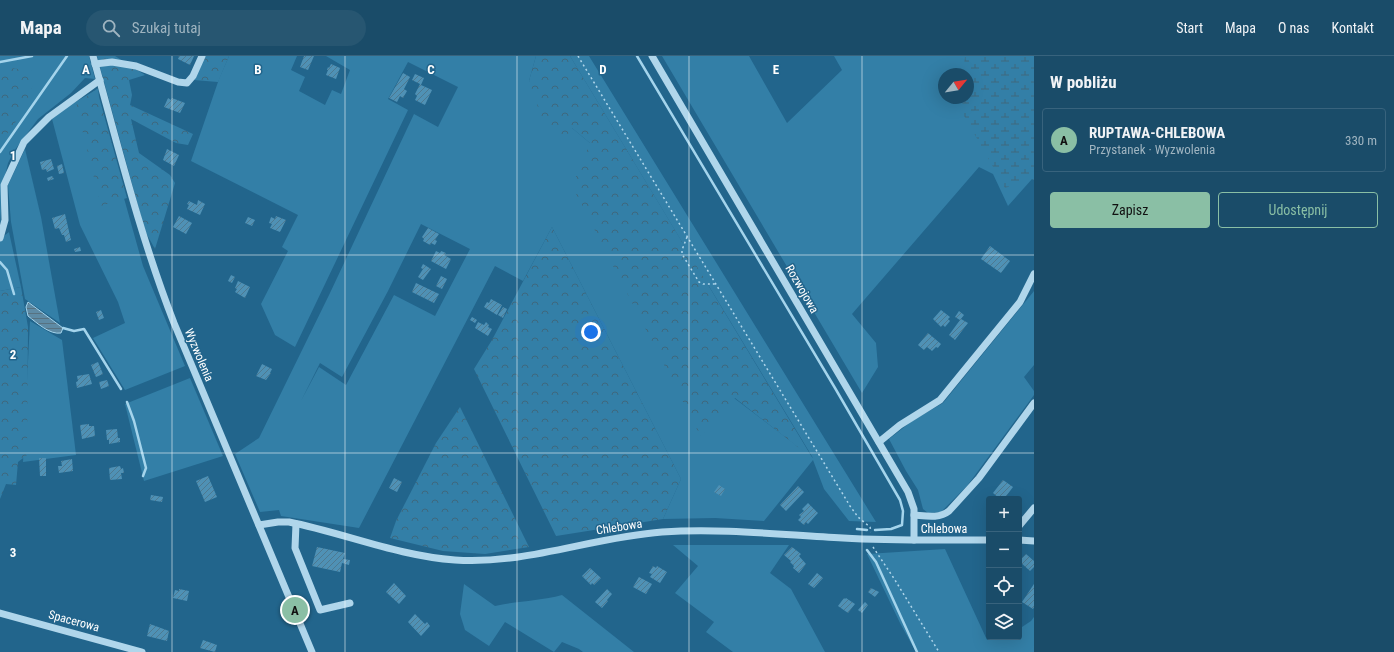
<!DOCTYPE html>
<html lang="pl">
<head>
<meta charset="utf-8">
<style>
  :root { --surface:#1a4c69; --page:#275671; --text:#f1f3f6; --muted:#9fb4c0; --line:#38637d; --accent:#8abfa5 }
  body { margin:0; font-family:"Roboto Condensed",sans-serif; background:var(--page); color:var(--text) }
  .controls { position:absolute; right:12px; bottom:12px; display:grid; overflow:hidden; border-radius:4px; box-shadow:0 4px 16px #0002 }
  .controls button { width:36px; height:36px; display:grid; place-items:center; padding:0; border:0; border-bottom:1px solid var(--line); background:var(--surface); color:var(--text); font:20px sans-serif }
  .compass { position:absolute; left:938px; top:12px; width:36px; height:36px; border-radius:50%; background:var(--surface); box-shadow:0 4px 16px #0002; rotate:60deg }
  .you { position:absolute; left:591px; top:276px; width:14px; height:14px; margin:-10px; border:3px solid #fff; border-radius:50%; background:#1a73e8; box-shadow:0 0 0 6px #1a73e833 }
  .badge { display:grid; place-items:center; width:26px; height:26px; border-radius:50%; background:var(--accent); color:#111; font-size:13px; font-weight:700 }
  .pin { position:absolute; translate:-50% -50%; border:2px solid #fff; box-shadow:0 1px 4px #0006 }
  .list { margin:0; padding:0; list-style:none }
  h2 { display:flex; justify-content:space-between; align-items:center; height:52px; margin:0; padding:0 16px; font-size:17px }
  h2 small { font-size:13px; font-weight:400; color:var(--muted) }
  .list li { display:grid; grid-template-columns:26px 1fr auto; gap:12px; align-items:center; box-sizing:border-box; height:64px; margin:0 8px 8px; padding:0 8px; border:1px solid var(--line); border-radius:4px }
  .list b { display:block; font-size:15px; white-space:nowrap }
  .list p { margin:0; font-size:13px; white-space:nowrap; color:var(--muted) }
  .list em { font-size:13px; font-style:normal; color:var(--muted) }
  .actions { display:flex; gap:8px; padding:12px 16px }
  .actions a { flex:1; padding:9px 0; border:1px solid var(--accent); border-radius:4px; text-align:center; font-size:14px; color:var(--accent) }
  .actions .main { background:var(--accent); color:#111 }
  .icon { flex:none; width:22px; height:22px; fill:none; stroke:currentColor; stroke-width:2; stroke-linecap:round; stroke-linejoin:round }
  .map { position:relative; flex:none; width:1034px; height:596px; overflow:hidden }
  header { display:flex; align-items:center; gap:24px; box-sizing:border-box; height:56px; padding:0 20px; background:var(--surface); border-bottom:1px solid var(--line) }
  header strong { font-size:19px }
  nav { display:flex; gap:22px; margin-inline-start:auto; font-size:14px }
  .search { width:280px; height:36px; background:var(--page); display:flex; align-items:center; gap:10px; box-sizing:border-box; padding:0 14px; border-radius:22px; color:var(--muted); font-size:15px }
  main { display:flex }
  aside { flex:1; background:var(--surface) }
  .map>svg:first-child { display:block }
</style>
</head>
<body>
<header>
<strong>Mapa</strong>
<div class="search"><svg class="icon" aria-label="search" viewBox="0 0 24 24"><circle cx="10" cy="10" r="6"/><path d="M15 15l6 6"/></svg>Szukaj tutaj</div>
<nav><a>Start</a><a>Mapa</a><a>O nas</a><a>Kontakt</a></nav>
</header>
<main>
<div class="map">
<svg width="1034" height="596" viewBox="0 0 1034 596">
  <defs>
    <pattern id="forest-crowns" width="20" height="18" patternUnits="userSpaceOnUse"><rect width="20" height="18" fill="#337fa7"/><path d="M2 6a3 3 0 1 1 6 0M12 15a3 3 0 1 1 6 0" fill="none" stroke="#3e687e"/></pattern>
    <pattern id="wetland-marsh" width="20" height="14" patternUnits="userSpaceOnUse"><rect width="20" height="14" fill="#337fa7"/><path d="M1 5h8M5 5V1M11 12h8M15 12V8" fill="none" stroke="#3e687e"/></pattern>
    <pattern id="water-rules" width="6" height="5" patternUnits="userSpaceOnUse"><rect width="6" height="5" fill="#5e8ba5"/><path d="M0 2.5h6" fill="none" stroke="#577281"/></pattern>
    <pattern id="building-hatch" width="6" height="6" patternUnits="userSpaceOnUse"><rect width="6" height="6" fill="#4f91b5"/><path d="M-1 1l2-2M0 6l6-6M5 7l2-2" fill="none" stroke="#4e7990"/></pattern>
  </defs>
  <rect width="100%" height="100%" fill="#22658c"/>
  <!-- green -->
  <g fill="#337fa7" fill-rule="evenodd">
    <polygon points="0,0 89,0 95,23 85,22 71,37 38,63 14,95 8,107 5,120 2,140 0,172"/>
    <path d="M229 0H297L291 14 305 21 299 35 325 49 332 34 341 38 350 14 326 0H536L529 25 572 72 590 87 701 380 734 342 813 402 707 227H704L684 195 685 191 570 0H589L876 466 849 465 824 433 813 404 764 465 715 462 663 463 681 423 552 171 523 225 495 210 359 472 281 460 279 454 260 456 235 398 259 382 330 237 414 58 438 71 458 31 408 6 388 43 408 54 295 291 275 279 261 248 288 195 282 191 298 159 191 105 219 23ZM421 168 470 193 435 260 394 239 346 329 319 311 301 345 320 307 342 321 388 235Z"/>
    <path d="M662 0H749L787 67 842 14 834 0H1034V124L1032 123 1008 150 993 118 979 111 852 258 876 287 878 311 862 337ZM944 18H968V42H944Z"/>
    <polygon points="94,35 143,210 185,310 125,334 93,282 125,267 118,246 80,169 52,63 67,51"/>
    <polygon points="25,93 41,161 60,267 25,243 11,166 8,129"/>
    <polygon points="9,176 21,231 0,235 0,183"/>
    <polygon points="1034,235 1034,309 1024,321 1034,335 1034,339 967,430 941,456 928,457 923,453 918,434 906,415 889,383 912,365 943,347"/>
    <polygon points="30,265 62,284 76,399 23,406"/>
    <polygon points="190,322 223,400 144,425 125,348"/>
    <polygon points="673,489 789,489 770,517 791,533 825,596 733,596 706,576 714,566 675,537 698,510"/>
    <path d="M945 493 987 584C997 579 1008 581 1019 581V573L1031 565 1034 561V596H916L900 567 867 498Z"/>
    <path d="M464 528 495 550C517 545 540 545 562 539L634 596H583L579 593 562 586 554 596 505 566 489 590 465 574 460 558Z"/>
  </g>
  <!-- forest -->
  <g fill="url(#forest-crowns)">
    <polygon points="97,0 115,0 145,19 129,24 132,39 130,49 193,78 188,89 176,87 131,63 139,97 170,119 175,127 155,193 145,175"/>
    <polygon points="205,0 229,0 218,26 194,24"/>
    <polygon points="536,0 570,0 813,403 735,342 701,381 572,130 590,87 572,72 562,87 545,72 529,25"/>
    <polygon points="11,12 32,15 33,28 23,56 0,87 0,22"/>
    <polygon points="98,32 99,41 127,142 101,150 76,49"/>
    <polygon points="552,171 681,423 663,463 556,480 474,313 492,284"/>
    <polygon points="21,231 28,271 27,399 18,406 16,429 6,428 0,443 0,235"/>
    <polygon points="460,351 529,491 485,498 443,495 390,482 396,465 436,387"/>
  </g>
  <!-- wetland -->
  <polygon fill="url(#wetland-marsh)" points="965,0 1034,0 1034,124 1032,123 1005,132 963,58 962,42 968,42 968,18 963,18"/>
  <!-- water -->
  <path fill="url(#water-rules)" stroke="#a4d4ec" d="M28 246 63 272 61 277C50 279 37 267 28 260L26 251Z"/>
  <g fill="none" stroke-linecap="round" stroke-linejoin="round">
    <!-- stream -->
    <g stroke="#a4d4ec" stroke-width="2.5">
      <polyline points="637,0 835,332 900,444 903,455 902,469 891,473 875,474"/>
      <polyline points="0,6 32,0"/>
      <polyline points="0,96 67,0"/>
      <polyline points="0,206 7,214 14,238"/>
      <polyline points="63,272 74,275 84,273 121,333"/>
      <polyline points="127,346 134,365 146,412 143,420"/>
      <polyline points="857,473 867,474"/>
      <polyline points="867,494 876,506 917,596"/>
    </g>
  </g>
  <!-- building -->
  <g fill="url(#building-hatch)">
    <polygon points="179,0 194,0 190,9 178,3"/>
    <polygon points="304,0 314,0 308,14 300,11"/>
    <polygon points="331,8 340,12 336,23 326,19 328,14 327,14 328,11 329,12"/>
    <polygon points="403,17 410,21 404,33 407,35 403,42 400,40 397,46 389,42"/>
    <polygon points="415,18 424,22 421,29 432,34 425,49 415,44 417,40 415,38 420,28 412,24"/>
    <polygon points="168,42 171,44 172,42 185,47 180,57 164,51"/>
    <polygon points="167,93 179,99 174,110 163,104"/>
    <polygon points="51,103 54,113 47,116 46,113 42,114 40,106"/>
    <polygon points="62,108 64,117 59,118 57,110"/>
    <polygon points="52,120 54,123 48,125 47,122"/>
    <polygon points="198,144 205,148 200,159 187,153 189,149 187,148 189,145 197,149"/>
    <polygon points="65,158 71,184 66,186 64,179 62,179 59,172 55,173 52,162"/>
    <polygon points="179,160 192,167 186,178 173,171"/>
    <polygon points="276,160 286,164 280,176 270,172 272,168 269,167 271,161 275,163"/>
    <polygon points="248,161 255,164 252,170 245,167"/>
    <polygon points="428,172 439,178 435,184 437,185 435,189 431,187 430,189 423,185 424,183 422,181"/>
    <polygon points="990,190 1010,205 1001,217 981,203"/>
    <polygon points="80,191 81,195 75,196 74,193"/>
    <polygon points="436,195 440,197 441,195 446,197 444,199 451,203 446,213 431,205"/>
    <polygon points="423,208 431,213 423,224 418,221 423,213 421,212"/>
    <polygon points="231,219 235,221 232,227 228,225"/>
    <polygon points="441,220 447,223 442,233 436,230"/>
    <polygon points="238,225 250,231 245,242 235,236 237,233 235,232"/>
    <polygon points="416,227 439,238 434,247 412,236"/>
    <polygon points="491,243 502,249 497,259 484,251 487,246 489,247"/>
    <polygon points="503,251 507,253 503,262 498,259"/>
    <polygon points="101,254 104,262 99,264 96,256"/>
    <polygon points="941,254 950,261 948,263 950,265 945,271 943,269 941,271 933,263"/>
    <polygon points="959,255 964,259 961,263 968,267 955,284 949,279 960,264 955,261"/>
    <polygon points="472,261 477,264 475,267 470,264"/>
    <polygon points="478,266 484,269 486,266 489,269 488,271 492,273 488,280 475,272"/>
    <polygon points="928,277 941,288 938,292 936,291 932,295 927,291 924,294 918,289"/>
    <polygon points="98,306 103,318 96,321 91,309"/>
    <polygon points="262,308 272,313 270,317 271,317 266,324 256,320"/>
    <polygon points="89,318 92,328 77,332 76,326 78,325 77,320"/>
    <polygon points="107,324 109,330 101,333 99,326"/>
    <polygon points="89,368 89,370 94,370 95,380 82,383 80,369"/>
    <polygon points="117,373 118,382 120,382 120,386 109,388 109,384 107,384 106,374"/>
    <polygon points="39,402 46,402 46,420 40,420"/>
    <polygon points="72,403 73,415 59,417 58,410 62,410 61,405"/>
    <polygon points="120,410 121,413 123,412 124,417 121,417 122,423 110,424 109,412"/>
    <polygon points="208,420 217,441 205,446 196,425"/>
    <polygon points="394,422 402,426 397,436 389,432"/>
    <polygon points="1003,424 1013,431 1004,443 1000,443 993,437"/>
    <polygon points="719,429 725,433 721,440 714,436"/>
    <polygon points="798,430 804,436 786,455 780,449"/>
    <polygon points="151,439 163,441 162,446 150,444"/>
    <polygon points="808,447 818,457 808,468 806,466 804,469 798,464 801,461 799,459 804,455 802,453"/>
    <polygon points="317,491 345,497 343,503 350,504 349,509 342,507 340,516 312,510"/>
    <polygon points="792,491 801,498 799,500 806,508 799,517 793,512 794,510 790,506 791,505 784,499"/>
    <polygon points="1026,498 1034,505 1034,511 1030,515 1019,505"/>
    <polygon points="653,510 656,512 657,510 667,516 660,527 650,521 652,518 649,517"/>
    <polygon points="590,512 601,522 594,529 592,527 591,529 582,520"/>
    <polygon points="817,517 823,522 814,532 808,528"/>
    <polygon points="639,521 652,528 646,538 633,531"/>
    <polygon points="394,527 406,540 399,548 386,536"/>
    <polygon points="1034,528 1034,551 1033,553 1022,546"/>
    <polygon points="871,532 879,536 875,541 868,536"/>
    <polygon points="179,533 189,535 187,545 173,542 175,534 179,535"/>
    <polygon points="607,533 612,538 607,544 608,545 602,552 595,546"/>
    <polygon points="844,542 845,543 846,542 855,548 848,557 838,550"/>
    <polygon points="865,546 868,549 862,557 858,554"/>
    <polygon points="415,558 425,568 427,566 430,570 421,580 408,566"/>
    <polygon points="150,568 169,575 167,585 147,580"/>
    <polygon points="203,584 217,589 215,596 200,592"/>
  </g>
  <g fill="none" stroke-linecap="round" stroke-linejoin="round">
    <!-- path -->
    <g stroke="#b0d6eb" stroke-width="1.5" stroke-dasharray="2 3" stroke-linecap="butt">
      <polyline points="578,0 850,450 858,461 870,471 871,476"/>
      <polyline points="687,181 682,194 682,198 699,226 703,228 716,228"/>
      <polyline points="873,491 895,524 939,596"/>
    </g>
    <!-- minor -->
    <g stroke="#b0d6eb" stroke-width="7">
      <path d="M93 0C118 90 140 180 174 267L312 596"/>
      <polyline points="652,0 908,436 914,453 914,484"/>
      <polyline points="95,8 112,6 136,10 178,26 187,27 193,20 202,0"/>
      <polyline points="0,182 5,164 4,129 24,86 49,61 100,24"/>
      <polyline points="879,386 900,369 940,344 1020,246 1034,218"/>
      <path d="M914 459C926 460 939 463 949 455L979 422 1034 347"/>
      <polyline points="296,468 295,492 320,554 350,547"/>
      <path d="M259 469 278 466H289C344 477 398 500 455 504 525 509 593 481 662 476 723 472 783 479 843 482 892 485 941 484 989 484"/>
      <polyline points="1019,470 1034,452"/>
      <polyline points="1019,484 1034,485"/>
      <polyline points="0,557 142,596"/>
    </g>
  </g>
  <!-- grid -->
  <path fill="none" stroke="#fff" stroke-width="1" stroke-opacity="0.55" d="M172 0V596M345 0V596M517 0V596M689 0V596M862 0V596M0 199H1034M0 397H1034"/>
  <g text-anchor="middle" stroke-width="3" stroke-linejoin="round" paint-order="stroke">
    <!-- street labels -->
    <g font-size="12" fill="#fff" stroke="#22658c">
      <text transform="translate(802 233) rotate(60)" y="4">Rozwojowa</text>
      <text transform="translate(199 299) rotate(67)" y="4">Wyzwolenia</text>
      <text transform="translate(619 471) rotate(-9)" y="4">Chlebowa</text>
      <text x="944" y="477">Chlebowa</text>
      <text transform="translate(74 565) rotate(15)" y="4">Spacerowa</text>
    </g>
  </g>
  <g font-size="13" text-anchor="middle" font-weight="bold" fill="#fff" stroke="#22658c" stroke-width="3" stroke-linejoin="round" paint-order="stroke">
    <text x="86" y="18">A</text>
    <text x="258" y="18">B</text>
    <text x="431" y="18">C</text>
    <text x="603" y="18">D</text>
    <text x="776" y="18">E</text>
    <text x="13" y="104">1</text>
    <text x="13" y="303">2</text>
    <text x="13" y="501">3</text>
  </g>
</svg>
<div class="controls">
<button>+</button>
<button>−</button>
<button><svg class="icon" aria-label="locate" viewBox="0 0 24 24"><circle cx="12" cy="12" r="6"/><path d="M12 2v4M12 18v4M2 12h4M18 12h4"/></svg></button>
<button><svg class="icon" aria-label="layers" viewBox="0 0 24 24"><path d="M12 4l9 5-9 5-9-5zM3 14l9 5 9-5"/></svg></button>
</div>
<svg class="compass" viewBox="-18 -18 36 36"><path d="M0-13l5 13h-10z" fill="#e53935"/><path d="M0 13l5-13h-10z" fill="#9fb4c0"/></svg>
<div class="you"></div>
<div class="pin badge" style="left:295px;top:554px">A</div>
</div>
<aside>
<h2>W pobliżu<small></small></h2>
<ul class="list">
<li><span class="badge">A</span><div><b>RUPTAWA-CHLEBOWA</b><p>Przystanek · Wyzwolenia</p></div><em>330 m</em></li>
</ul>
<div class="actions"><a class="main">Zapisz</a><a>Udostępnij</a></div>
</aside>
</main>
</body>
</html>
